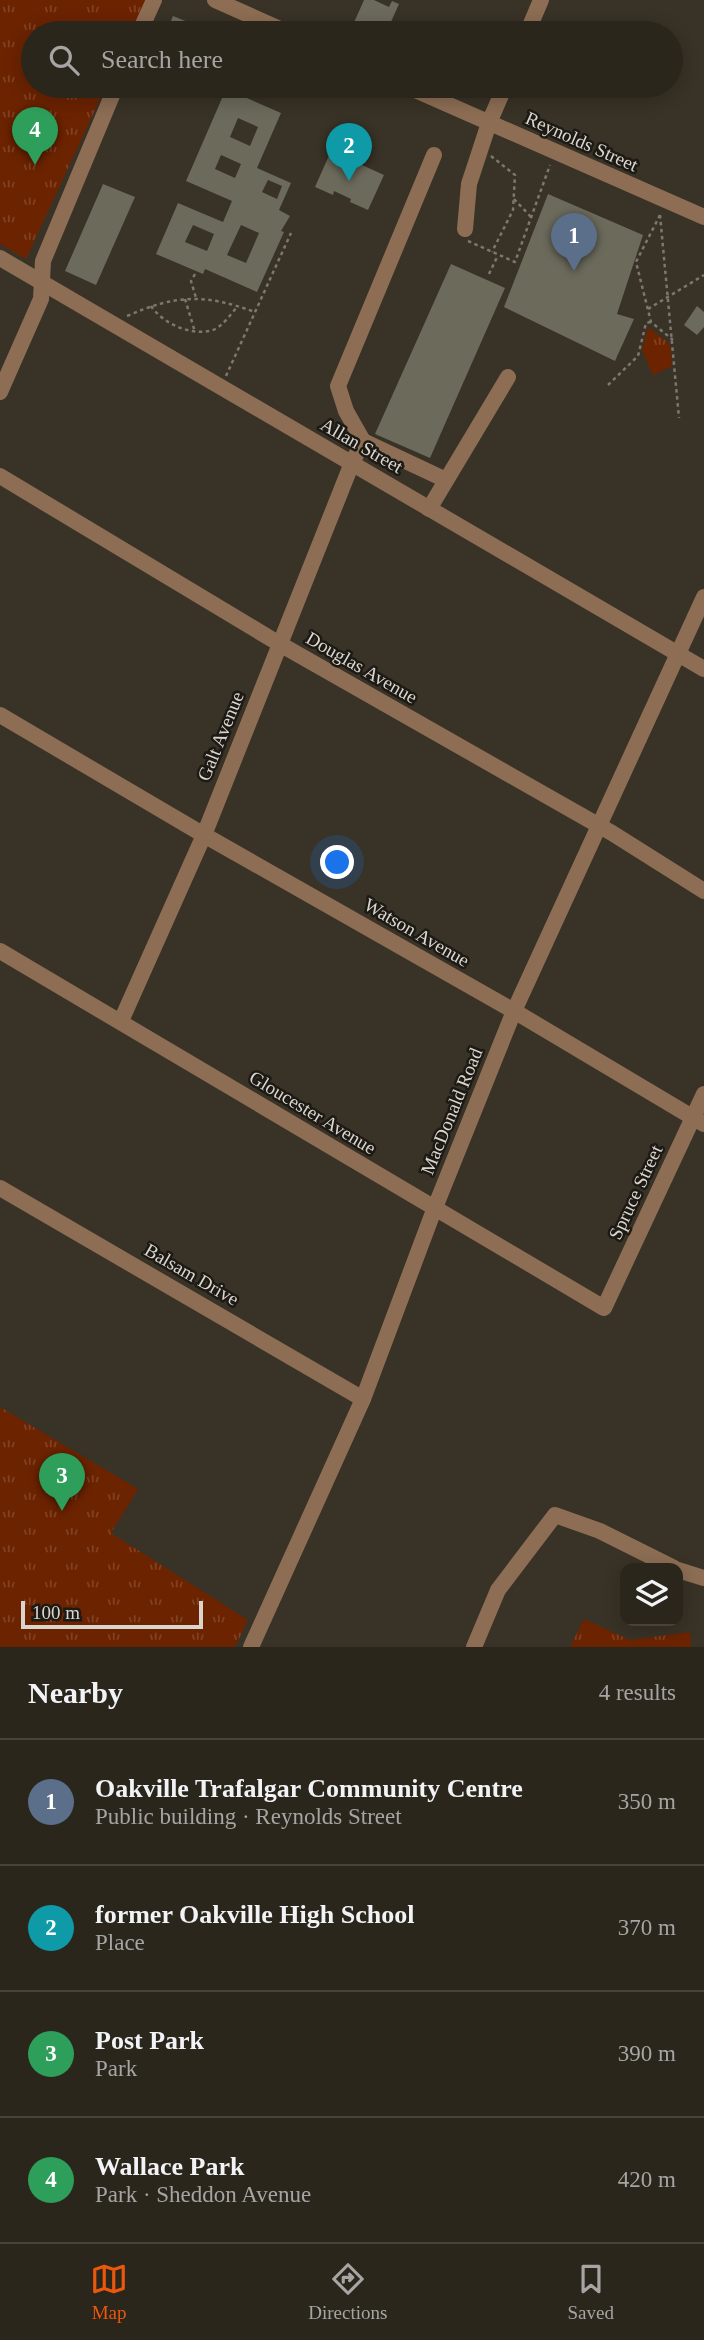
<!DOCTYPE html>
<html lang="en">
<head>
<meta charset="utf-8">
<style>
  :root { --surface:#2b261c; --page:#332e25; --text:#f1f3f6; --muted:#a6a5a3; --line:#47433b; --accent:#ea580c }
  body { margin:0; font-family:"Times New Roman",serif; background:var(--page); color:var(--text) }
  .controls { position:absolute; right:21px; bottom:21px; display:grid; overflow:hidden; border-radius:14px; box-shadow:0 4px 18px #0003 }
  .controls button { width:63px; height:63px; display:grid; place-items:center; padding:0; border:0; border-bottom:2px solid var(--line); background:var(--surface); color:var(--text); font:35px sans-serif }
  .scale { position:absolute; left:21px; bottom:18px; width:182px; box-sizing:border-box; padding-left:7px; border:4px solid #dad6ce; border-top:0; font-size:19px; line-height:24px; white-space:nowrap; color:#dad6ce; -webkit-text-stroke:5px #1d1a15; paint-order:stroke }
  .you { position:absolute; left:338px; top:863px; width:24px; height:24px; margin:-18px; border:5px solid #fff; border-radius:50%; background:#1a73e8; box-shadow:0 0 0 10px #1a73e833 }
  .badge { display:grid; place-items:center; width:46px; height:46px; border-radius:50%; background:var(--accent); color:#fff; font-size:23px; font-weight:700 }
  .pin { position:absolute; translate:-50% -58px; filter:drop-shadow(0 2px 4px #0008) }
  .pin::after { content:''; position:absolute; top:37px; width:24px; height:21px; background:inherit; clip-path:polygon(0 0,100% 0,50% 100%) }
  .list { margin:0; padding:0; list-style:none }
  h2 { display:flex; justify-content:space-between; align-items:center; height:91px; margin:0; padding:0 28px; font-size:30px }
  h2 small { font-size:23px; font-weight:400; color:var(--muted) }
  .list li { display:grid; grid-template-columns:46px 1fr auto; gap:21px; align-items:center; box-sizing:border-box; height:126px; padding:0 28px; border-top:2px solid var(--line) }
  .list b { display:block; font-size:26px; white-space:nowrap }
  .list p { margin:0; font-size:23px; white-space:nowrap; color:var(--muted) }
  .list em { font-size:23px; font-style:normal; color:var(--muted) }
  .icon { flex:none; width:38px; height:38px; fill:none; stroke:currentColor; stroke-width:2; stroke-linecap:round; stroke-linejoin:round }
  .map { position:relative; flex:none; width:704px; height:1647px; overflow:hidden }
  .search { position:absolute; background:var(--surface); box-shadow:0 4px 18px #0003; left:21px; right:21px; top:21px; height:77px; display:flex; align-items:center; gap:18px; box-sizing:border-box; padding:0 24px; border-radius:38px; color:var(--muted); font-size:26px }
  .sheet { height:595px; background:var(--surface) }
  nav { display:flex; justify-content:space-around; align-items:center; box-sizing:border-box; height:98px; border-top:2px solid var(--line); background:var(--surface); font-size:19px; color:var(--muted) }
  nav a { display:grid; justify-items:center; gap:4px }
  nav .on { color:var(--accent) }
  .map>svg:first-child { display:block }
</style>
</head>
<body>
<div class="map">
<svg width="704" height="1647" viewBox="0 0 704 1647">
  <defs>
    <pattern id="park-tufts" width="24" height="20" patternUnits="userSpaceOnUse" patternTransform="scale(1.75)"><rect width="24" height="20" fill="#6c2300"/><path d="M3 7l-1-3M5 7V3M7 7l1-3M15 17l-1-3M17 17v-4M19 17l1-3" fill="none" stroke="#804224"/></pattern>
  </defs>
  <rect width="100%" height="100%" fill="#393226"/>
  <!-- park -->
  <g fill="url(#park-tufts)">
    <polygon points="0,0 146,0 131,33 33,33 33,86 106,86 26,259 0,244"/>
    <polygon points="648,327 670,344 672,366 653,375 642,350"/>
    <polygon points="0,1407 138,1489 111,1533 248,1620 235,1647 0,1647"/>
    <polygon points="584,1619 630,1640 690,1632 691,1647 570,1647"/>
  </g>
  <!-- building -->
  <g fill="#6b6a5b" fill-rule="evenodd">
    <polygon points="364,0 374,0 389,7 392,1 399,4 386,33 378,33 362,26 360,31 352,27"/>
    <polygon points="173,16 215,33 166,33"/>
    <polygon points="31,35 33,36 33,55 23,51"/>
    <path d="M226 89 281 113 257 168 291 183 279 210 290 216 281 231 284 232 257 292 205 269 203 274 156 254 178 203 223 222 232 201 186 181ZM238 118 258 127 250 146 230 137ZM221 155 241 164 235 178 215 169ZM268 180 282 186 277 199 262 192ZM193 225 214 234 207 251 185 242ZM241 225 259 233 246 263 227 255Z"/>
    <polygon points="331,151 384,175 368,210 350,202 351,199 334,191 333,195 315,187"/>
    <polygon points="103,184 135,197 96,285 65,271"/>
    <polygon points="548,194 643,235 617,314 634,319 615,361 504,307"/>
    <polygon points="451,264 505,288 430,458 375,434"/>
    <polygon points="697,306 704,312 704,327 697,335 684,325"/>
  </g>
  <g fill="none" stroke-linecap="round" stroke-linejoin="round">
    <!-- path -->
    <g stroke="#7d776d" stroke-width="2.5" stroke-dasharray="3.5 3.5" stroke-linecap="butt">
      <polyline points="491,156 515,175 513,210 492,252"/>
      <polyline points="514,199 531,217"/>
      <polyline points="660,215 679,418"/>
      <polyline points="660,215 636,262 651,322 673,340"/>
      <polyline points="468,241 515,262 550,165"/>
      <polyline points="195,274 191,281 196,298"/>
      <polyline points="489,274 498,255"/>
      <polyline points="185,299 195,332"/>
      <path d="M151 306C162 323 192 337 213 330 222 327 231 314 237 307"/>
      <polyline points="648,309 704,275"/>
      <path d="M127 316C177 294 205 294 255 312"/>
      <polyline points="226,376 291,233"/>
      <polyline points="608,385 638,356 646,323 651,322"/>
    </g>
    <!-- minor -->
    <g stroke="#8d6e54" stroke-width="16">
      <polyline points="215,0 289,33"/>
      <polyline points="139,33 154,0"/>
      <polyline points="527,33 541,0"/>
      <polyline points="406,86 704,217"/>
      <polyline points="465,229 469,184 489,123 505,86"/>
      <polyline points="0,258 704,669"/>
      <polyline points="0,392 41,299 43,261 116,86"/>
      <polyline points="363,441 446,480"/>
      <polyline points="0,476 278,643 612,833 704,891"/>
      <polyline points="429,509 508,377"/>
      <polyline points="0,715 204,835 514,1011 704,1124"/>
      <polyline points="0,951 604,1308 704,1094"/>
      <polyline points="121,1021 204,835 352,463 363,441 346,411 338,386 434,155"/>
      <polyline points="0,1188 363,1399"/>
      <polyline points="678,1570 704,1578"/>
      <polyline points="251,1647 363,1399 434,1210 514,1011 704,597"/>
      <polyline points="474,1647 498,1590 555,1515 600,1531 674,1568"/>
    </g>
  </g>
  <g text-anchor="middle" stroke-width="5" stroke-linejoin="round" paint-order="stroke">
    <!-- street labels -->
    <g font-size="19" fill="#dad6ce" stroke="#1d1a15">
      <text transform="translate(582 141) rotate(24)" y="7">Reynolds Street</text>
      <text transform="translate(362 445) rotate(30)" y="7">Allan Street</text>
      <text transform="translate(362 667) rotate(30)" y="7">Douglas Avenue</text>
      <text transform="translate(220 736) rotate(-68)" y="7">Galt Avenue</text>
      <text transform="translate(417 932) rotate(30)" y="7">Watson Avenue</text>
      <text transform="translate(451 1111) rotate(-68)" y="7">MacDonald Road</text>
      <text transform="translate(313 1112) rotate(31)" y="7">Gloucester Avenue</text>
      <text transform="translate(635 1192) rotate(-65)" y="7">Spruce Street</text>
      <text transform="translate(192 1274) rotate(30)" y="7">Balsam Drive</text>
    </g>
  </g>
</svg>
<div class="controls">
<button><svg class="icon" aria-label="layers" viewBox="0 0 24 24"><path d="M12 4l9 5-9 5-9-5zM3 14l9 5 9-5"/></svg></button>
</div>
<div class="scale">100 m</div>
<div class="you"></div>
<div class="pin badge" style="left:574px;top:271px;background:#5c6f8a">1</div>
<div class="pin badge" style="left:349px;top:181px;background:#0f9aa8">2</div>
<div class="pin badge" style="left:62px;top:1511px;background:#2e9e5b">3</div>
<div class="pin badge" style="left:35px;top:165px;background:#2e9e5b">4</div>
<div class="search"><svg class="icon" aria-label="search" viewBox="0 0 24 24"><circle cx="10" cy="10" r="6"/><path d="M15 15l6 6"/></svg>Search here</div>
</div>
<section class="sheet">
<h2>Nearby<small>4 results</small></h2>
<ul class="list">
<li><span class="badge" style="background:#5c6f8a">1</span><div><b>Oakville Trafalgar Community Centre</b><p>Public building · Reynolds Street</p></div><em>350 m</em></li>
<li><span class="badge" style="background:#0f9aa8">2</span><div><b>former Oakville High School</b><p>Place</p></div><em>370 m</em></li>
<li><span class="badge" style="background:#2e9e5b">3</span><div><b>Post Park</b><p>Park</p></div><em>390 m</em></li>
<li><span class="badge" style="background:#2e9e5b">4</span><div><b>Wallace Park</b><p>Park · Sheddon Avenue</p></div><em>420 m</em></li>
</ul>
</section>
<nav>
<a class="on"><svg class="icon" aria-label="map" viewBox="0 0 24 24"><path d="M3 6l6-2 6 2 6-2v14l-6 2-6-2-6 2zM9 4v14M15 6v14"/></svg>Map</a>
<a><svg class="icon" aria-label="directions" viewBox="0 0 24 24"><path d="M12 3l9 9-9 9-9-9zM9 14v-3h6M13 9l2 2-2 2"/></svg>Directions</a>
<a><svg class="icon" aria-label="saved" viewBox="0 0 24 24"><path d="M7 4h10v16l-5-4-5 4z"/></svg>Saved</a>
</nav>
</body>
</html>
